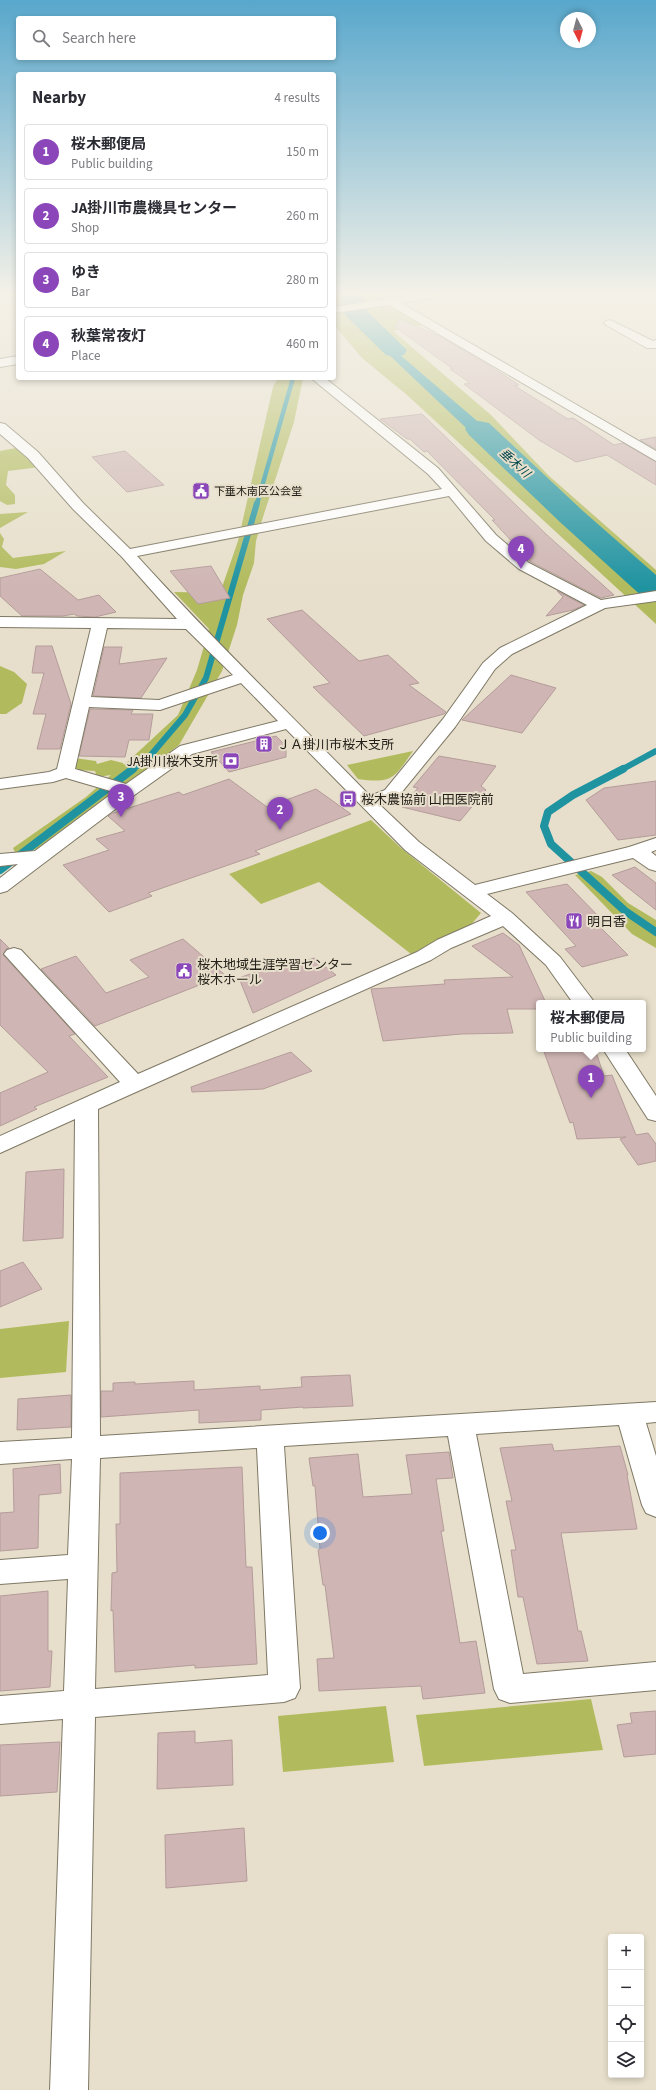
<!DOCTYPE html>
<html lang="en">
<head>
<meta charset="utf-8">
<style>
  :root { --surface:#fff; --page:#f7f7f7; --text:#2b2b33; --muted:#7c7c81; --line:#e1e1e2; --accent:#8b46ba }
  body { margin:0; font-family:"Source Sans 3","Noto Sans JP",sans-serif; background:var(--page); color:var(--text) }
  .controls { position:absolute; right:12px; bottom:12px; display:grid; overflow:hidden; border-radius:4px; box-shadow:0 2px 6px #0003 }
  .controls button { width:36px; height:36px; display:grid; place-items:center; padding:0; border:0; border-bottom:1px solid var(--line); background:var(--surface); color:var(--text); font:20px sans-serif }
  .compass { position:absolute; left:560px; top:12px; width:36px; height:36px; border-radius:50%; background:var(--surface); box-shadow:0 2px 6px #0003; rotate:174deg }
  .you { position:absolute; left:320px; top:1533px; width:14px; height:14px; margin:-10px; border:3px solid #fff; border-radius:50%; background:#1a73e8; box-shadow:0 0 0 6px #1a73e833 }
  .badge { display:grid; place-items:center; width:26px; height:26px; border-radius:50%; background:var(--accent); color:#fff; font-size:13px; font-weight:700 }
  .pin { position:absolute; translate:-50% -33px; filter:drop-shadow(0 1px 2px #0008) }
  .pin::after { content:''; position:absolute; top:21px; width:14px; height:12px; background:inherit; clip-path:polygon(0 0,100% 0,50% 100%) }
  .popup { position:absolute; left:536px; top:1000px; width:110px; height:52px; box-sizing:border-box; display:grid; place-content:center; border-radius:4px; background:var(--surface); filter:drop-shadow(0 1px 3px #0005); font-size:13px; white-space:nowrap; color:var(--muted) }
  .popup b { font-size:15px; color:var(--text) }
  .popup::after { content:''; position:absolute; left:50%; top:100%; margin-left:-8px; border:8px solid transparent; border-top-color:var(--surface) }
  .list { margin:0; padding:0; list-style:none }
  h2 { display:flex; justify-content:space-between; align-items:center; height:52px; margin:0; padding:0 16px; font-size:17px }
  h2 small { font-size:13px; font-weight:400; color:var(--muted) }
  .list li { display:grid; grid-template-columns:26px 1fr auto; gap:12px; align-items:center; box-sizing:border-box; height:56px; margin:0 8px 8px; padding:0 8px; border:1px solid var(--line); border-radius:4px }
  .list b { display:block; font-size:15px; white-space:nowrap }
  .list p { margin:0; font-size:13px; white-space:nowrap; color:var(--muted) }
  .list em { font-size:13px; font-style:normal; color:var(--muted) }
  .icon { flex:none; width:22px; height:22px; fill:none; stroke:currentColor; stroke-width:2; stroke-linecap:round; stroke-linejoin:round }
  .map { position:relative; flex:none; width:656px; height:2090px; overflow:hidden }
  .search { position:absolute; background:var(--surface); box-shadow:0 2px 6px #0003; left:16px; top:16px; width:320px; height:44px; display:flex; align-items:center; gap:10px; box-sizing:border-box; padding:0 14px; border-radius:4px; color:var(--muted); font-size:15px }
  .panel { position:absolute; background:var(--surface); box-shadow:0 2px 6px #0003; left:16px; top:72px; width:320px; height:308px; border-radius:4px }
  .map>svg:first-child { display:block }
</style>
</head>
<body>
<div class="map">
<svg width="656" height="2090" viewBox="0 0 656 2090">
  <rect width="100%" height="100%" fill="#e7dfcb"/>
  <!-- green -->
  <g fill="#b1bb5d">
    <polygon points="334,295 382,295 369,302 388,305 422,325 393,331 491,415 548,475 656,570 656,624 407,395 362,358 334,325"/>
    <polygon points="278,378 303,378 294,422 263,517 256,541 254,563 243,595 237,625 222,671 179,745 63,835 37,849 16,854 13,848 86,797 111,775 97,777 95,771 76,770 71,767 74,758 96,761 97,764 111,760 123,763 124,765 178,715 197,670 209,629 174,592 220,593 238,541 273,387"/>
    <polygon points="21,447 40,467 8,471 6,485 15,495 15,504 7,505 0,501 0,451"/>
    <polygon points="28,512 0,528 0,514"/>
    <polygon points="0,533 4,539 2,547 13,558 66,551 44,564 16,569 0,567"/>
    <polygon points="0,666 14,672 27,684 22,703 6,714 0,714"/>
    <path d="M413 751C394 778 393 784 358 779L347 765Z"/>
    <polygon points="371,820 401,848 481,913 469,927 411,954 319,882 261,904 229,874"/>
    <polygon points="591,871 602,877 628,903 656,920 656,948 632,934 575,875"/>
    <polygon points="69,1321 66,1372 0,1378 0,1329"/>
    <polygon points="591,1699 603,1750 424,1766 416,1715"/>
    <polygon points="386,1706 394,1762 283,1772 278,1716"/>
  </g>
  <!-- water -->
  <polygon fill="#2093a1" points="354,308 399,354 476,420 520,468 542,488 483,444 344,312"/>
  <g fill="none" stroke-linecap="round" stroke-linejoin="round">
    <!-- stream-far2 -->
    <polyline stroke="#2093a1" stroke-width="4.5" points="257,504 293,378"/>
    <!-- stream-far1 -->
    <g stroke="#2093a1" stroke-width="6">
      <polyline points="132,770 150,756 185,715 206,678 257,503"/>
      <polyline points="621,770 656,751"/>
    </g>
    <!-- stream -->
    <g stroke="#2093a1" stroke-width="8">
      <polyline points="623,769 573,795 548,812 544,826 551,844 625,911 656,932"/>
      <polyline points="0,870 133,769"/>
    </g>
    <!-- river -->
    <g fill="#2093a1" fill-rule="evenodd">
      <polygon points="341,295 363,295 366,310 407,350 404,355 395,357 386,355 347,317 343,312"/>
      <polygon points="479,421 489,423 583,511 656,575 656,602 645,599 561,523 469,435 465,429 469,423"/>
    </g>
  </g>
  <!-- building -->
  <g fill="#cfb6b4" stroke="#b49c9a">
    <polygon points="400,319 441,337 493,368 519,385 515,386 568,419 573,418 614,445 623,443 656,462 656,485 607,455 576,462 539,440 464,384 470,383 450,369 453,369 395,327"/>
    <polygon points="422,414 547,535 614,595 601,598 531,562 492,520 495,520 427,451 424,452 410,439 407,439 380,419"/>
    <polygon points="656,437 656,449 640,440"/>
    <polygon points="125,451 164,485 127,492 92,457"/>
    <polygon points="211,566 230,598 198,604 170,571"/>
    <polygon points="40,569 78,600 99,595 116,612 95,617 77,616 74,614 63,616 22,616 0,596 0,578"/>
    <polygon points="557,591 584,605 573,610 546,616 563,597"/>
    <polygon points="302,610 359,661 388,655 419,683 409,685 446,712 444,714 364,736 313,687 330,683 267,619"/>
    <polygon points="36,646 52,646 71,704 60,749 37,749 46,714 33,714 44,673 32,673"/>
    <polygon points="104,647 122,647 119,664 167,658 141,698 93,696"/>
    <polygon points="511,675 556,688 522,733 462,720"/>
    <polygon points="90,709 133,710 131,714 153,714 149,740 129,740 125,757 79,756"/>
    <polygon points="276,736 286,746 286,757 229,772 211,752"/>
    <polygon points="439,756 496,766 481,786 486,790 460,821 402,807 418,788 413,787"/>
    <polygon points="229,779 267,807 316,789 351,814 255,851 260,854 148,893 152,896 109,912 63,865 109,850 96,839 125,831 108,816 113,813 179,792 183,795"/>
    <polygon points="656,781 656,835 618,840 586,800 604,788"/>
    <polygon points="635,867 656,883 656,910 612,875"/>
    <polygon points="567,884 604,922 597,924 628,955 582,967 565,949 576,946 526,892"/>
    <polygon points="503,933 519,945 546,1003 537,1003 538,1009 507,1009 513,1033 461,1034 383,1041 371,989 445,984 444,980 513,977 472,946"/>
    <polygon points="0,939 9,948 6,949 3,955 75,1034 69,1036 108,1077 34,1107 37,1109 0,1126 0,1093 48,1072 0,1025"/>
    <polygon points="183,939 225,975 95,1026 41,969 76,956 106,993 149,977 130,960"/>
    <polygon points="314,958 336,975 253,1013 239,978 269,967 300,963"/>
    <polygon points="543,1049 595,1049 604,1076 612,1075 636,1135 648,1133 656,1144 656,1161 638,1165 620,1139 626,1137 577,1139 573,1122 570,1123"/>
    <polygon points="291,1052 312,1071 263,1089 192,1092 191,1087"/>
    <polygon points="64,1169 63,1238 23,1241 26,1172"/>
    <polygon points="23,1262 42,1289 0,1307 0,1271"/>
    <polygon points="350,1375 353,1406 303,1408 303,1407 261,1410 261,1420 199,1423 199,1410 101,1417 101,1391 113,1391 113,1383 135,1382 135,1384 194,1381 194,1390 260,1386 260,1390 302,1387 301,1377"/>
    <polygon points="71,1395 71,1427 17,1430 18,1399"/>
    <polygon points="552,1444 554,1451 620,1446 628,1475 627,1475 637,1529 561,1533 578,1631 581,1631 588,1661 537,1664 523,1597 518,1597 511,1550 516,1550 506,1501 512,1501 500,1448"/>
    <polygon points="449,1452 453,1478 436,1479 444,1531 441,1531 460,1643 476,1641 485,1693 423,1699 421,1686 319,1691 317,1659 334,1658 325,1585 323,1585 318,1550 320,1549 315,1486 313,1486 309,1458 358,1454 363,1497 412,1494 406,1455"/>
    <polygon points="60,1464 61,1493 39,1495 38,1548 0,1551 0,1513 14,1512 13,1469"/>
    <polygon points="242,1467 246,1567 252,1567 257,1664 195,1668 195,1665 115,1672 113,1610 111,1611 112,1573 117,1572 116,1524 120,1524 120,1473"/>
    <polygon points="48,1591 48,1651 52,1651 50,1687 0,1691 0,1596"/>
    <polygon points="656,1711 656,1754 624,1757 617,1725 632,1723 630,1713"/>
    <polygon points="195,1731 195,1743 232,1740 233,1785 157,1789 158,1733"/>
    <polygon points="60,1742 57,1792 0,1796 0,1745"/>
    <polygon points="244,1828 247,1881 166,1888 165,1835"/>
  </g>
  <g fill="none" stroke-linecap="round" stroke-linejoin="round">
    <defs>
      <g id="minor">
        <polygon points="411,295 435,295 430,298 401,303 656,451 656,461 389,305 334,313 334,307"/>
        <polygon points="610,320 653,341 656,340 656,348 647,348 606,325 604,323 606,321"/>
        <polygon points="18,356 18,364 0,367 0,359"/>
        <path d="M311 378H325L438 468 496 535 529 563 601 600 656 591V601L605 608 512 654 495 669 455 727 397 798 380 805 419 842 475 885 629 847 656 838V850L651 852 656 856V871L649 869 633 858 487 894 512 913 560 957 595 1003H573L546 965 503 926 451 948 431 960 98 1109 100 1436 656 1402V1422L646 1423 656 1456V1517L646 1513 642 1505 619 1425 476 1434 523 1674 656 1662V1690L510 1703 499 1699 494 1689 448 1436 284 1446 300 1688 295 1698 284 1702 95 1717 88 2090H50L63 1719 0 1724V1696L64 1691 68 1579 0 1584V1560L68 1555 72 1459 0 1464V1442L72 1438 75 1119 0 1153V1136L120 1082 4 954 7 950 14 948 21 950 138 1074 417 952 437 940 491 916 405 850 286 729 192 754 126 801 7 891 0 893V878L18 864 0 866V854L35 851 114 792 66 778 53 782 0 789V779L49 772 57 769 91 628 0 627V617L177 619 122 557 73 509 28 458 0 434V423L5 424 38 452 83 503 130 549 442 489 428 474ZM449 496 486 541 519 569 587 605 500 648 483 663 443 719 385 790 370 796C292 716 212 639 137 556ZM107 628 186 629 233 675 159 700 91 697ZM241 683 278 721 180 746 126 784 75 769 89 707 160 710ZM257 1448 268 1675 95 1689 100 1458Z"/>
        <polygon points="603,1049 625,1049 656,1096 656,1121 648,1119"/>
      </g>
    </defs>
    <!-- minor casing -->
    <use href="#minor" stroke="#7e7865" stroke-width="2"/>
    <!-- minor -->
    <use href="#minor" fill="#fff" fill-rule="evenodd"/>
  </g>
  <!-- sky -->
  <linearGradient id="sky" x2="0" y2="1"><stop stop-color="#58a7cc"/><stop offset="0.5" stop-color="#f4f1e8"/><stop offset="1" stop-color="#f4f1e8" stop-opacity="0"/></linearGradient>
  <rect width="656" height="587" fill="url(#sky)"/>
  <!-- icons -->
  <defs>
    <symbol id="civic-square" viewBox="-11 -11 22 22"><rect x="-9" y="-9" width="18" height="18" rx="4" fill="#8b46ba" stroke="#e7dfcb"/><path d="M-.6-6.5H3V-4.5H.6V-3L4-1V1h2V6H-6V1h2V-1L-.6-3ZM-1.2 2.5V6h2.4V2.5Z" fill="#fff"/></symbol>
    <symbol id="building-square" viewBox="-11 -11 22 22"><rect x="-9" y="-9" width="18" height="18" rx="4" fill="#8b46ba" stroke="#e7dfcb"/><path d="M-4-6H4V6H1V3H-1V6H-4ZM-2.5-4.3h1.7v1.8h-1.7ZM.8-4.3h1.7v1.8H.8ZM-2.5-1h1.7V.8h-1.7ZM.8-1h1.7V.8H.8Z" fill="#fff"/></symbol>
    <symbol id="bank-square" viewBox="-11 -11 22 22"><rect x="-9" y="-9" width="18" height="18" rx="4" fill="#8b46ba" stroke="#e7dfcb"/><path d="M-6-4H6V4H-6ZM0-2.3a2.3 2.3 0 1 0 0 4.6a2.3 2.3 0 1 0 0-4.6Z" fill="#fff"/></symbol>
    <symbol id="bus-square" viewBox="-11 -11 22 22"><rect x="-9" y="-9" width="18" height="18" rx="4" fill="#8b46ba" stroke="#e7dfcb"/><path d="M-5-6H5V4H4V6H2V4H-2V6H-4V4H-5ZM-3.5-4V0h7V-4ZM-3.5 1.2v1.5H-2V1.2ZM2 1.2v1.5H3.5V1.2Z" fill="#fff"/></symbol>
    <symbol id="restaurant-square" viewBox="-11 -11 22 22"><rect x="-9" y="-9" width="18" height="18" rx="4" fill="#8b46ba" stroke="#e7dfcb"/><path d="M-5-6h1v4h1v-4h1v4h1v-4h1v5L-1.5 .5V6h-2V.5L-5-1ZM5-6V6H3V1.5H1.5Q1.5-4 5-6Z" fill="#fff"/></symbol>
  </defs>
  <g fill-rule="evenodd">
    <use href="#civic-square" x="191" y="481" width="20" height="20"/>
    <use href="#building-square" x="254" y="734" width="20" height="20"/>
    <use href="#bank-square" x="221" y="751" width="20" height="20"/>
    <use href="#bus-square" x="338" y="789" width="20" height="20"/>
    <use href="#restaurant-square" x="564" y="911" width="20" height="20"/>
    <use href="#civic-square" x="174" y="961" width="20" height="20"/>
  </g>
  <g text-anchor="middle" stroke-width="4" stroke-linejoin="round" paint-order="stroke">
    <!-- far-poi labels -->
    <g font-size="11" fill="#24211a" stroke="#e7dfcb" text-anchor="start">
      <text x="214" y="495">下垂木南区公会堂</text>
    </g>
    <!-- far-water labels -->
    <g font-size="12" font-style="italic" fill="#00444c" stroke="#e7dfcb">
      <text transform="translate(515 463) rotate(43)" y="4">垂木川</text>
    </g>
    <!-- poi labels -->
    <g font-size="13" fill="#24211a" stroke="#e7dfcb" text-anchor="start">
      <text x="277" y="749">ＪＡ掛川市桜木支所</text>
      <text x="218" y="766" text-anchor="end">JA掛川桜木支所</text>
      <text x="361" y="804">桜木農協前 山田医院前</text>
      <text x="587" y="926">明日香</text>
      <text x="197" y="969">桜木地域生涯学習センター<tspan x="197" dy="15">桜木ホール</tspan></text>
    </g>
  </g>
</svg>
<div class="controls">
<button>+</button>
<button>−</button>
<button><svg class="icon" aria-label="locate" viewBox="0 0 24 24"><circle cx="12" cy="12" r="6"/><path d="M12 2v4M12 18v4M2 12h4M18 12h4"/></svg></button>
<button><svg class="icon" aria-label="layers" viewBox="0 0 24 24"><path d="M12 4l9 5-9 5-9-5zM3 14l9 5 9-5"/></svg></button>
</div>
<svg class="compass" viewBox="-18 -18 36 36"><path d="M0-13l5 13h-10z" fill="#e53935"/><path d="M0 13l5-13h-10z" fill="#7c7c81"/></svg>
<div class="you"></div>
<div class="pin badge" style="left:591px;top:1098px">1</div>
<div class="popup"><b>桜木郵便局</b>Public building</div>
<div class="pin badge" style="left:280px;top:830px">2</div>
<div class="pin badge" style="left:121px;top:817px">3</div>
<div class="pin badge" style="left:521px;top:569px">4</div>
<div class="search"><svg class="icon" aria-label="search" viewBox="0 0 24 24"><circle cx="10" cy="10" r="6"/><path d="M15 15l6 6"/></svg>Search here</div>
<section class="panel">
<h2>Nearby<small>4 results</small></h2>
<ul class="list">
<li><span class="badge">1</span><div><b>桜木郵便局</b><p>Public building</p></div><em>150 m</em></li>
<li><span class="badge">2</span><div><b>JA掛川市農機具センター</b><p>Shop</p></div><em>260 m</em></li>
<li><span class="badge">3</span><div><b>ゆき</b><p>Bar</p></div><em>280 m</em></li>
<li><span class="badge">4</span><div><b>秋葉常夜灯</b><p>Place</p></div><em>460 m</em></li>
</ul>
</section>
</div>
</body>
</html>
